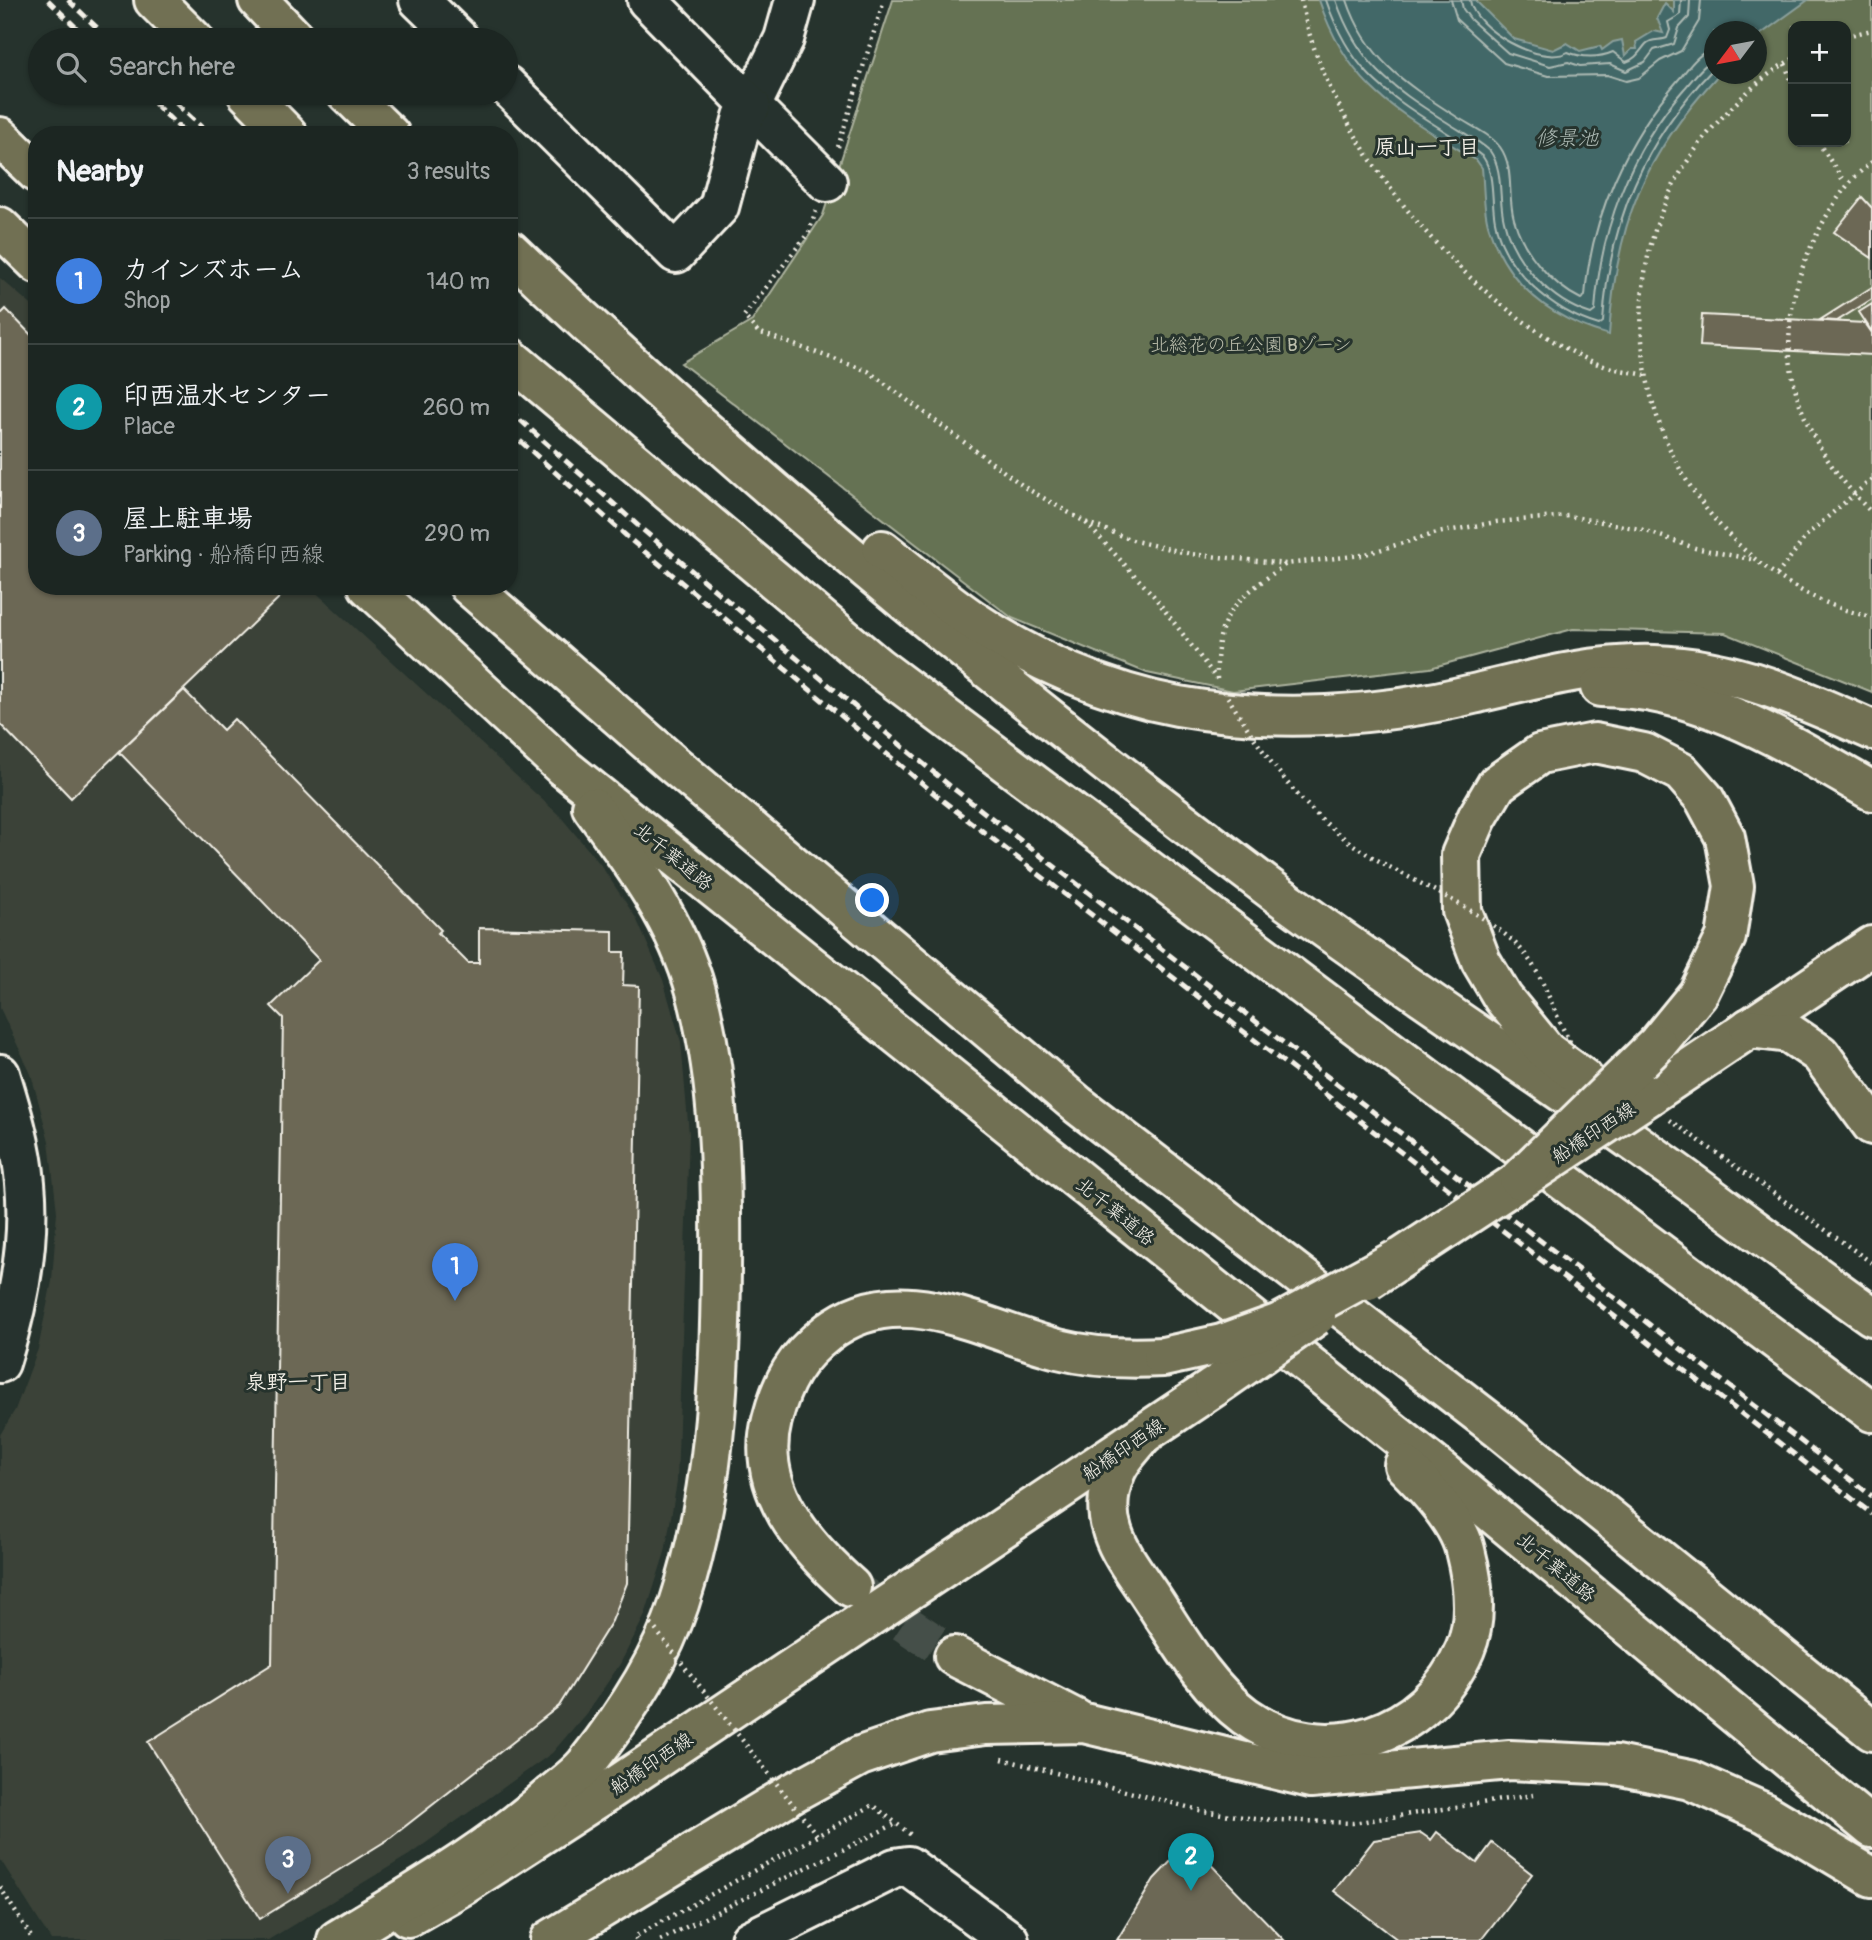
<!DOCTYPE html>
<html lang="en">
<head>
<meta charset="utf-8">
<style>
  :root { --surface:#1c2622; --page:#29322f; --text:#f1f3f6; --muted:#a0a5a5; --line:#3a4340; --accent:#d93025 }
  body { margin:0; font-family:Pangolin,"Klee One",sans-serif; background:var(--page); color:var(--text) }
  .controls { position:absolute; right:21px; top:21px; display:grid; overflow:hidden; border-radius:14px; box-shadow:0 2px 5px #0004 }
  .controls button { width:63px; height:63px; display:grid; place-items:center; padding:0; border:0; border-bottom:2px solid var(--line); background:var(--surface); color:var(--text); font:35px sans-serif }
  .compass { position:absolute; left:1704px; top:21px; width:63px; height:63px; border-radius:50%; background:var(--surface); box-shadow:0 2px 5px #0004; rotate:238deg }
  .you { position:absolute; left:873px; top:901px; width:24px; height:24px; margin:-18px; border:5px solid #fff; border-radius:50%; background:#1a73e8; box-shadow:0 0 0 10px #1a73e833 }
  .badge { display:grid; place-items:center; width:46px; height:46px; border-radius:50%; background:var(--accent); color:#fff; font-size:23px; font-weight:700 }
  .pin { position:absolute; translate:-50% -58px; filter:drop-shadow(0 2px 4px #0008) }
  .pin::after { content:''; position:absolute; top:37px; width:24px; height:21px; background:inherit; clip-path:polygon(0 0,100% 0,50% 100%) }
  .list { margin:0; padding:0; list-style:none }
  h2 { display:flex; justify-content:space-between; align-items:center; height:91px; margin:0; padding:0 28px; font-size:30px }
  h2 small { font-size:23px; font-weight:400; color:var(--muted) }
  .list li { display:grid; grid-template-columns:46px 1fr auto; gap:21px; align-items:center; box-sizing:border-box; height:126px; padding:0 28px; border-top:2px solid var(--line) }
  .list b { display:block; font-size:26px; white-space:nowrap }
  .list p { margin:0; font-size:23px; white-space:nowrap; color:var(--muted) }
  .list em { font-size:23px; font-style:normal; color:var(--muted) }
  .icon { flex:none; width:38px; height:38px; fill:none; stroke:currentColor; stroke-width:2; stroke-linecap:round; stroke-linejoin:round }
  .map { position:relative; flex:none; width:1872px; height:1940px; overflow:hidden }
  .search { position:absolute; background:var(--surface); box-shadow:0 2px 5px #0004; left:28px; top:28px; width:490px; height:77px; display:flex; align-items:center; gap:18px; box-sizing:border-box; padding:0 24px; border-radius:38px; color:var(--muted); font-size:26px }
  .panel { position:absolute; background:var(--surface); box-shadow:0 2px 5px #0004; left:28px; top:126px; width:490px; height:469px; border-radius:28px }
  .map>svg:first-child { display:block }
</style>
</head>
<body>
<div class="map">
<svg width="1872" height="1940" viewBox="0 0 1872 1940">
  <rect width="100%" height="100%" fill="#26332d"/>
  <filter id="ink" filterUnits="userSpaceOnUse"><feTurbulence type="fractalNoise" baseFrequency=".0143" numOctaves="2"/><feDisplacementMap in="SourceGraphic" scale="14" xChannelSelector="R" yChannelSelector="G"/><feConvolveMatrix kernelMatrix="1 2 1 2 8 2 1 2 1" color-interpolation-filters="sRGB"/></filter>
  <g filter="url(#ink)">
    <!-- built -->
    <polygon fill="#3b4339" points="0,278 37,310 37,586 309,586 560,816 600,864 636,918 663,980 681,1042 689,1134 677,1482 665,1552 645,1615 620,1664 588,1711 552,1753 409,1855 268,1940 51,1940 0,1859 0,1435 15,1410 38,1349 52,1281 57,1212 49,1141 31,1074 0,1008"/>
    <!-- green -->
    <path fill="#657253" stroke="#acb29e" stroke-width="2" fill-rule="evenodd" d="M893 0H1872V692L1725 633 1573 629 1430 668 1233 691 1147 673 1012 618 681 363 752 321 823 215ZM1793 26H1846V142H1793ZM1714 32H1756V74H1714Z"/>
    <!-- water -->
    <path fill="#436867" stroke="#8a9f9b" stroke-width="2" d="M1319 0H1475L1514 39 1553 50 1567 43 1580 51 1600 46 1602 50 1613 42 1622 40 1625 56 1632 49H1637L1636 42 1654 31 1663 33 1657 18 1665 3 1674 12V0H1808L1757 37 1756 32H1714V74H1719C1643 157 1616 223 1609 335 1552 319 1508 287 1489 228 1483 210 1484 187 1482 168L1477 161C1401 112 1350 92 1319 0Z"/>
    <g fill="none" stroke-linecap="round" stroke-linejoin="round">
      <!-- shore -->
      <g stroke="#adbab4" stroke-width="2">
        <path d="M1326 0C1349 67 1380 90 1438 127 1453 137 1470 146 1483 157 1495 174 1491 201 1495 221 1503 270 1554 312 1599 325L1603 322C1609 222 1644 140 1714 68"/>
        <path d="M1336 0C1357 62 1391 87 1445 121 1460 131 1477 139 1490 151 1504 171 1498 197 1504 221 1513 261 1551 302 1591 314L1595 311C1600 230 1630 150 1684 89 1693 79 1702 65 1714 59"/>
        <path d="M1347 0C1367 60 1406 84 1457 117 1471 126 1490 134 1500 147 1515 168 1507 196 1514 219 1523 252 1551 284 1581 299L1585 296C1591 217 1627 138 1679 79 1689 67 1699 52 1714 48"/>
        <polyline points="1451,0 1457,20 1504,63 1548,76 1607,75 1626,81 1639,78 1660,61 1681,51 1699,21 1701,0"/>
        <polyline points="1461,0 1463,9 1471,20 1508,53 1550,66 1568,62 1580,66 1610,64 1626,71 1645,62 1654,50 1674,44 1679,28 1689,17 1690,0"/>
        <path d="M1470 0C1473 29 1541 67 1568 52 1582 58 1599 58 1613 52L1626 62C1637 58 1639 52 1646 44 1651 38 1661 41 1667 38L1670 30 1668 22 1680 15 1681 0"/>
      </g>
    </g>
    <!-- building -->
    <g fill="#6c6855" stroke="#f4f1e8" stroke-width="2">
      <polygon points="1862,197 1872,208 1872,258 1834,232"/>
      <polygon points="1872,287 1872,299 1837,321 1820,320"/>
      <polygon points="1872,304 1872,332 1859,312"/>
      <polygon points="6,309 37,341 37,586 272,586 281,596 71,798 0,724 0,315"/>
      <polygon points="1702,315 1865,323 1872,333 1872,355 1700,346"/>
      <polygon points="184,690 223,730 234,719 441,930 438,933 468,963 479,963 479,928 613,931 613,952 624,952 623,985 639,986 627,1583 612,1621 559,1706 389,1839 260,1919 148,1742 272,1664 283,1018 271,1006 319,960 119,752"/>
      <polygon points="1437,1832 1477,1863 1492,1843 1532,1874 1481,1940 1398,1940 1334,1891 1374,1840 1421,1833 1431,1840"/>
      <polygon points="1192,1845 1284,1940 1117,1940 1154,1879 1173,1859"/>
    </g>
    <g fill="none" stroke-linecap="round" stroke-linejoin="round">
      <!-- highway-tunnel -->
      <polyline stroke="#455049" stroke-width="38" stroke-dasharray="38 19" stroke-linecap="butt" points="856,1591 954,1656"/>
      <defs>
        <g id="minor">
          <polyline points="419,0 460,40"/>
          <polyline points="795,0 784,39 751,106 827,182"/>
          <polyline points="506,85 676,253 719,207 743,117 751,106 647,0"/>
          <path d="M0 1074C11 1110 22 1146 25 1183 31 1244 18 1306 0 1363"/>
          <polyline points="750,1940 895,1868 908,1866 1009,1940"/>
        </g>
        <g id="major">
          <polyline points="1650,1095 1872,946"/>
          <polyline points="408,1917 462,1886 601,1796 1214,1387"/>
        </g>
        <g id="highway">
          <polyline points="154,0 194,40"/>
          <polyline points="258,0 296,40"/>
          <polyline points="247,93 288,135"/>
          <polyline points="347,93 390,135"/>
          <polyline points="0,137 37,173"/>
          <polyline points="0,227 37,263"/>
          <path d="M509 250C750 481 1009 693 1276 893 1409 991 1549 1080 1683 1177 1746 1223 1808 1271 1872 1316"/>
          <polyline points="509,357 878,667 1872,1412"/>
          <path d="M882 550C912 574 942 599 974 621 1033 661 1108 693 1178 706 1274 723 1379 717 1473 694 1533 680 1593 663 1655 665 1732 667 1803 699 1872 730"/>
          <polyline points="368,586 563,767 1440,1470 1872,1828"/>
          <polyline points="469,586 672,763 1078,1105 1499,1429 1872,1731"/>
          <path d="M1600 687C1700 687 1788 743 1872 791"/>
          <polyline points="1749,1028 1789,1033 1820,1054 1872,1125"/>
          <polyline points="1583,1078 1546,1051 1503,998 1481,961 1462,911 1461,855 1477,818 1497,784 1540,754 1595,743 1644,753 1681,772 1704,798 1725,837 1734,886 1726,937 1698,994 1657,1044"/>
          <path d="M1141 1437C1133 1447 1121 1459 1116 1471 1095 1520 1120 1552 1147 1591 1176 1634 1203 1685 1245 1716 1324 1772 1428 1736 1465 1649 1478 1619 1473 1581 1465 1550 1458 1521 1425 1486 1404 1465"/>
          <path d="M851 1587C804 1545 754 1489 772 1420 782 1381 795 1358 827 1333 898 1276 983 1330 1058 1349 1093 1358 1127 1359 1163 1357"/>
          <polyline points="954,1656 1076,1719"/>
          <path d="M337 1940C410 1895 487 1852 551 1795 563 1785 576 1776 586 1764 624 1716 660 1662 679 1604 715 1494 720 1383 721 1269 722 1176 720 1081 696 991 677 922 634 864 592 807"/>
          <polyline points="550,1940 794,1792 860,1756 930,1732 986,1725 1084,1723 1311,1778 1510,1760 1616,1765 1690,1780 1765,1813 1872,1877"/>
        </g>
      </defs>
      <!-- minor casing -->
      <use href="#minor" stroke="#f4f1e8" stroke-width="44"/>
      <!-- major casing -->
      <use href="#major" stroke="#f4f1e8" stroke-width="44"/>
      <!-- highway casing -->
      <use href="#highway" stroke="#f4f1e8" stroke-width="44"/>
      <!-- path -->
      <g stroke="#f4f1e8" stroke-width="4.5" stroke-dasharray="2 5" stroke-linecap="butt">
        <path d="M1301 0C1328 140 1464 304 1593 362 1609 369 1628 371 1645 375"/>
        <polyline points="1846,36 1872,30"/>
        <path d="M1793 59C1764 74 1738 100 1716 124 1606 246 1621 433 1738 544 1775 579 1822 607 1872 617"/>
        <polyline points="1785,64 1793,86"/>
        <polyline points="1818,142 1843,180"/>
        <polyline points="838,147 884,0"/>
        <path d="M1872 162C1847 180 1828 211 1815 238 1764 343 1792 433 1872 513"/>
        <polyline points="816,211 809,232 744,316 758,332 868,371 1026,488 1085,522 1135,541 1191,554 1286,564 1362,555 1437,533 1496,522 1568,516 1640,529 1695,548 1755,560"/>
        <polyline points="1086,523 1153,595 1217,679"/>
        <polyline points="1777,575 1808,534 1872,479"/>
        <path d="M1217 679C1215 612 1235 601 1286 564"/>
        <polyline points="1670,1120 1872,1263"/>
        <polyline points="1002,1759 1203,1811 1256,1819 1353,1823 1533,1795"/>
        <polyline points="0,1887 33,1940"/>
        <polyline points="636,1940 634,1937 873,1805 911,1835"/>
        <polyline points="660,1940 897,1823"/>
      </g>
      <!-- minor -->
      <use href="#minor" stroke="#26332d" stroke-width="38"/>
      <!-- major -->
      <use href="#major" stroke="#716f52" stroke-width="38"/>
      <!-- highway -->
      <use href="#highway" stroke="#716f52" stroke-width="38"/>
      <!-- rail -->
      <g stroke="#f4f1e8" stroke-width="5" stroke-dasharray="10 5" stroke-linecap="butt">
        <polyline points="48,0 89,40"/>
        <polyline points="68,0 110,40"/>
        <polyline points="144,93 187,135"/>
        <polyline points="165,93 210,135"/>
        <polyline points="509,410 643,530 950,786 1872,1496"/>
        <polyline points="509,431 632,541 942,800 1872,1514"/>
      </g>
      <defs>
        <g id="major-bridge">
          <polyline points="1368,1280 1650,1095"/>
          <polyline points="1214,1387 1316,1316"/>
        </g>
        <g id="highway-bridge">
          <polyline points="1519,1179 1657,1044"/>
          <polyline points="1163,1357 1222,1344 1280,1323 1396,1260"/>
        </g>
      </defs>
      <!-- major-bridge casing -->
      <use href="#major-bridge" stroke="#f4f1e8" stroke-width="44" stroke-linecap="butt"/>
      <!-- highway-bridge casing -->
      <use href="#highway-bridge" stroke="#f4f1e8" stroke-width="44" stroke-linecap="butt"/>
      <!-- path-bridge -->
      <g stroke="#f4f1e8" stroke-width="4.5" stroke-dasharray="2 5" stroke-linecap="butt">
        <path d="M1224 691C1261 751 1300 810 1361 850 1409 881 1474 905 1515 943 1546 973 1551 1013 1574 1048"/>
        <polyline points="651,1624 817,1835"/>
      </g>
      <!-- major-bridge -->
      <use href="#major-bridge" stroke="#716f52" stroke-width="38"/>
      <!-- highway-bridge -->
      <use href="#highway-bridge" stroke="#716f52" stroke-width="38"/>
    </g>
  </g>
  <g text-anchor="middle" stroke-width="6" stroke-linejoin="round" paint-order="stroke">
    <!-- park labels -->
    <g font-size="19" fill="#bbbeac" stroke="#26332d">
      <text x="1251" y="351">北総花の丘公園 Bゾーン</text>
    </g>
    <!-- street labels -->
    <g font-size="19" fill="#f4f1e8" stroke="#26332d">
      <text transform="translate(674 856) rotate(39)" y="7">北千葉道路</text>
      <text transform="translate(1593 1132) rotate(-33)" y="7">船橋印西線</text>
      <text transform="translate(1116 1211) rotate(39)" y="7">北千葉道路</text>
      <text transform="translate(1123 1449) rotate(-34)" y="7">船橋印西線</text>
      <text transform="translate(1557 1567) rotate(40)" y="7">北千葉道路</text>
      <text transform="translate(651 1763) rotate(-34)" y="7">船橋印西線</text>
    </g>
    <!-- water labels -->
    <g font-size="21" font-style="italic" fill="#adbab4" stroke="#26332d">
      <text x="1567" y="145">修景池</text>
    </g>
    <!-- neighbourhood labels -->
    <g font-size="21" font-weight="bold" fill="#f4f1e8" stroke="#26332d">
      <text x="1427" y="154">原山一丁目</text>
      <text x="298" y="1389">泉野一丁目</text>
    </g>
  </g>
</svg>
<div class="controls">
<button>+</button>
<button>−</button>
</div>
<svg class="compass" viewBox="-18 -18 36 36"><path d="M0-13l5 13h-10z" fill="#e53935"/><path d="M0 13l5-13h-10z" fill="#a0a5a5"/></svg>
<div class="you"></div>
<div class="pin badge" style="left:455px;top:1301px;background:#3f7fe0">1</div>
<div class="pin badge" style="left:1191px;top:1891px;background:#0f9aa8">2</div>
<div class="pin badge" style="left:288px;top:1894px;background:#5c6f8a">3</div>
<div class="search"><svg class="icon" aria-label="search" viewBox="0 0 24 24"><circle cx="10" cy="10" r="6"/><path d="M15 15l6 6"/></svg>Search here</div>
<section class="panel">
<h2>Nearby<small>3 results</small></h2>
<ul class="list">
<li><span class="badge" style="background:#3f7fe0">1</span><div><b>カインズホーム</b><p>Shop</p></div><em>140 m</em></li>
<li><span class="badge" style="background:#0f9aa8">2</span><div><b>印西温水センター</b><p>Place</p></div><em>260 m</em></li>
<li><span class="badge" style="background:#5c6f8a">3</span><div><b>屋上駐車場</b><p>Parking · 船橋印西線</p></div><em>290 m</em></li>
</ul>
</section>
</div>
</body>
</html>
